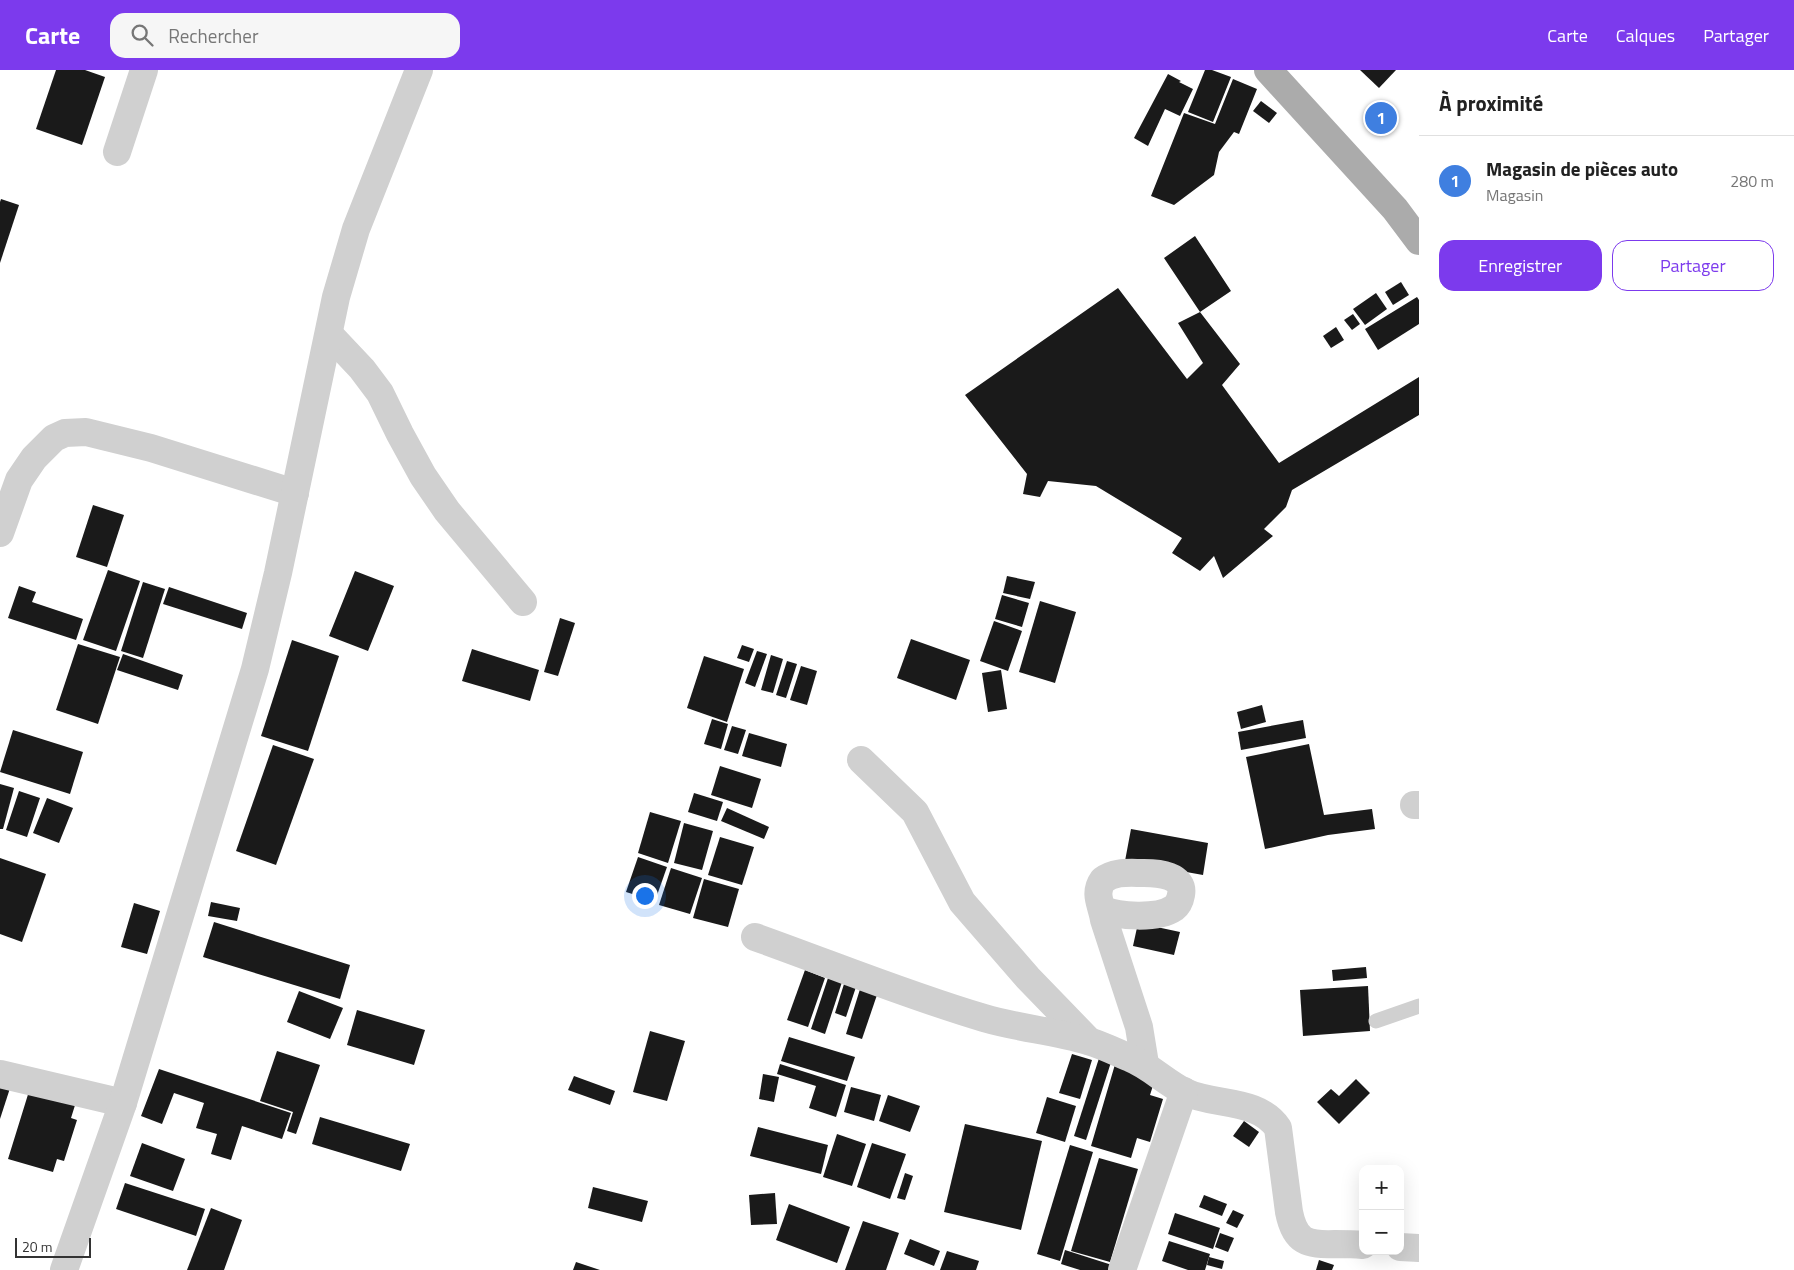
<!DOCTYPE html>
<html lang="fr">
<head>
<meta charset="utf-8">
<style>
  :root { --surface:#fff; --page:#f6f6f6; --text:#222; --muted:#767676; --line:#e0e0e0; --accent:#7c3aed }
  body { margin:0; font-family:"Titillium Web",sans-serif; background:var(--page); color:var(--text) }
  .controls { position:absolute; right:15px; bottom:15px; display:grid; overflow:hidden; border-radius:10px; box-shadow:0 5px 20px #0002 }
  .controls button { width:45px; height:45px; display:grid; place-items:center; padding:0; border:0; border-bottom:1px solid var(--line); background:var(--surface); color:var(--text); font:25px sans-serif }
  .scale { position:absolute; left:15px; bottom:12px; width:76px; box-sizing:border-box; padding-left:5px; border:2px solid #333; border-top:0; font-size:14px; line-height:18px; white-space:nowrap; color:#333; -webkit-text-stroke:4px #fff; paint-order:stroke }
  .you { position:absolute; left:644px; top:825px; width:18px; height:18px; margin:-12px; border:4px solid #fff; border-radius:50%; background:#1a73e8; box-shadow:0 0 0 8px #1a73e833 }
  .badge { display:grid; place-items:center; width:32px; height:32px; border-radius:50%; background:var(--accent); color:#fff; font-size:16px; font-weight:700 }
  .pin { position:absolute; translate:-50% -50%; border:2px solid #fff; box-shadow:0 1px 5px #0006 }
  .list { margin:0; padding:0; list-style:none }
  h2 { display:flex; justify-content:space-between; align-items:center; height:65px; margin:0; padding:0 20px; font-size:21px }
  h2 small { font-size:16px; font-weight:400; color:var(--muted) }
  .list li { display:grid; grid-template-columns:32px 1fr auto; gap:15px; align-items:center; box-sizing:border-box; height:90px; padding:0 20px; border-top:1px solid var(--line) }
  .list b { display:block; font-size:19px; white-space:nowrap }
  .list p { margin:0; font-size:16px; white-space:nowrap; color:var(--muted) }
  .list em { font-size:16px; font-style:normal; color:var(--muted) }
  .actions { display:flex; gap:10px; padding:15px 20px }
  .actions a { flex:1; padding:11px 0; border:1px solid var(--accent); border-radius:15px; text-align:center; font-size:18px; color:var(--accent) }
  .actions .main { background:var(--accent); color:#fff }
  .icon { flex:none; width:28px; height:28px; fill:none; stroke:currentColor; stroke-width:2; stroke-linecap:round; stroke-linejoin:round }
  .map { position:relative; flex:none; width:1419px; height:1200px; overflow:hidden }
  header { display:flex; align-items:center; gap:30px; box-sizing:border-box; height:70px; padding:0 25px; background:var(--accent); color:#fff }
  header strong { font-size:24px }
  nav { display:flex; gap:28px; margin-inline-start:auto; font-size:18px }
  .search { width:350px; height:45px; background:var(--page); display:flex; align-items:center; gap:12px; box-sizing:border-box; padding:0 18px; border-radius:15px; color:var(--muted); font-size:19px }
  main { display:flex }
  aside { flex:1; background:var(--surface) }
  .map>svg:first-child { display:block }
</style>
</head>
<body>
<header>
<strong>Carte</strong>
<div class="search"><svg class="icon" aria-label="search" viewBox="0 0 24 24"><circle cx="10" cy="10" r="6"/><path d="M15 15l6 6"/></svg>Rechercher</div>
<nav><a>Carte</a><a>Calques</a><a>Partager</a></nav>
</header>
<main>
<div class="map">
<svg width="1419" height="1200" viewBox="0 0 1419 1200">
  <rect width="100%" height="100%" fill="#fff"/>
  <!-- building -->
  <g fill="#1a1a1a">
    <polygon points="56,0 85,0 105,7 82,75 36,59"/>
    <polygon points="1205,0 1212,0 1231,7 1213,52 1188,42"/>
    <polygon points="1360,0 1396,0 1379,18"/>
    <polygon points="1168,4 1181,11 1179,12 1193,19 1180,46 1165,39 1148,76 1134,68"/>
    <polygon points="1233,9 1257,19 1239,64 1234,62 1219,82 1214,105 1174,135 1151,126 1184,43 1215,54"/>
    <polygon points="1261,31 1277,43 1269,53 1253,41"/>
    <polygon points="1,129 19,135 0,193 0,132"/>
    <polygon points="1195,166 1231,221 1200,242 1240,294 1222,315 1279,393 1419,307 1419,345 1292,420 1286,437 1264,459 1273,466 1223,508 1214,486 1200,501 1172,483 1182,468 1096,416 1048,411 1040,427 1023,424 1027,404 965,325 1118,218 1187,309 1203,293 1178,253 1200,242 1164,188"/>
    <polygon points="1401,212 1409,225 1393,235 1385,222"/>
    <polygon points="1376,223 1387,239 1365,255 1353,239"/>
    <polygon points="1417,227 1419,230 1419,254 1378,280 1365,259"/>
    <polygon points="1353,244 1360,254 1352,260 1344,250"/>
    <polygon points="1336,257 1344,270 1331,278 1323,266"/>
    <polygon points="93,435 124,445 107,497 76,487"/>
    <polygon points="108,500 140,511 116,581 83,570"/>
    <polygon points="355,501 394,516 368,581 329,566"/>
    <polygon points="1007,506 1035,512 1030,529 1003,523"/>
    <polygon points="143,512 165,519 143,588 121,581"/>
    <polygon points="19,516 36,522 32,532 83,549 76,570 8,548"/>
    <polygon points="169,517 247,543 242,559 163,534"/>
    <polygon points="1002,525 1029,533 1022,557 995,549"/>
    <polygon points="1040,531 1076,542 1055,613 1019,602"/>
    <polygon points="560,548 575,553 558,606 544,602"/>
    <polygon points="994,551 1022,561 1008,601 980,591"/>
    <polygon points="911,569 970,590 956,630 897,608"/>
    <polygon points="292,570 339,586 308,681 261,666"/>
    <polygon points="78,574 120,587 98,654 56,640"/>
    <polygon points="742,575 754,579 749,592 737,588"/>
    <polygon points="472,579 539,600 530,631 462,611"/>
    <polygon points="757,581 767,584 755,617 745,613"/>
    <polygon points="123,584 183,605 178,620 117,600"/>
    <polygon points="771,585 783,589 773,623 761,620"/>
    <polygon points="704,586 744,599 727,652 687,638"/>
    <polygon points="787,591 797,594 786,628 776,625"/>
    <polygon points="801,596 817,601 807,635 790,630"/>
    <polygon points="1001,600 1007,639 988,642 982,603"/>
    <polygon points="1262,635 1266,652 1241,659 1237,642"/>
    <polygon points="712,649 728,654 721,679 704,674"/>
    <polygon points="1303,650 1306,668 1241,680 1238,662"/>
    <polygon points="732,656 746,660 738,684 724,680"/>
    <polygon points="13,660 83,682 70,724 0,702"/>
    <polygon points="749,663 787,674 781,697 742,686"/>
    <polygon points="1309,674 1324,745 1372,739 1375,759 1328,765 1265,779 1246,687"/>
    <polygon points="273,675 314,689 276,795 236,781"/>
    <polygon points="720,696 761,709 752,738 711,725"/>
    <polygon points="0,714 14,718 3,759 0,759"/>
    <polygon points="19,721 40,728 27,767 6,760"/>
    <polygon points="694,723 723,732 717,751 688,742"/>
    <polygon points="47,728 73,738 59,773 33,763"/>
    <polygon points="727,738 769,757 764,769 721,751"/>
    <polygon points="650,742 681,751 668,793 638,783"/>
    <polygon points="684,753 713,761 702,800 674,793"/>
    <polygon points="1131,759 1208,773 1203,805 1125,791"/>
    <polygon points="720,767 754,777 742,815 708,805"/>
    <polygon points="638,787 667,797 655,831 626,822"/>
    <polygon points="0,788 46,804 22,872 0,864"/>
    <polygon points="671,798 702,808 690,844 659,835"/>
    <polygon points="704,809 739,819 728,857 693,848"/>
    <polygon points="211,832 240,838 237,851 208,846"/>
    <polygon points="134,833 160,841 147,884 121,877"/>
    <polygon points="214,852 350,895 340,929 203,887"/>
    <polygon points="1138,853 1180,862 1174,885 1133,876"/>
    <polygon points="1366,897 1367,908 1333,911 1332,900"/>
    <polygon points="805,900 825,908 808,957 787,950"/>
    <polygon points="828,908 842,912 825,964 811,959"/>
    <polygon points="844,914 856,917 846,947 835,943"/>
    <polygon points="861,916 878,922 862,969 846,964"/>
    <polygon points="1368,916 1370,961 1303,966 1300,920"/>
    <polygon points="299,921 343,938 330,969 287,952"/>
    <polygon points="357,940 425,960 414,995 347,975"/>
    <polygon points="650,961 685,971 667,1031 633,1022"/>
    <polygon points="789,967 855,987 847,1011 781,991"/>
    <polygon points="277,981 320,995 296,1064 287,1061 293,1042 260,1031"/>
    <polygon points="1101,982 1113,986 1086,1070 1074,1066"/>
    <polygon points="1072,984 1092,990 1080,1029 1059,1023"/>
    <polygon points="1116,991 1157,1003 1150,1025 1163,1029 1150,1072 1137,1068 1131,1088 1091,1076"/>
    <polygon points="780,994 846,1015 836,1047 809,1038 816,1016 777,1004"/>
    <polygon points="159,999 291,1043 282,1069 242,1056 231,1090 211,1084 217,1064 196,1058 204,1033 174,1023 162,1054 141,1046"/>
    <polygon points="763,1004 779,1007 774,1032 759,1029"/>
    <polygon points="574,1006 615,1021 610,1035 568,1020"/>
    <polygon points="0,1008 12,1012 0,1049"/>
    <polygon points="1356,1009 1370,1023 1339,1054 1317,1032 1331,1019 1339,1026"/>
    <polygon points="851,1017 881,1025 874,1051 844,1042"/>
    <polygon points="30,1018 76,1032 71,1048 77,1050 64,1091 57,1089 53,1102 8,1089"/>
    <polygon points="888,1025 920,1036 910,1062 879,1051"/>
    <polygon points="1047,1027 1076,1036 1065,1072 1036,1063"/>
    <polygon points="320,1047 410,1074 401,1101 312,1074"/>
    <polygon points="1244,1051 1259,1062 1249,1077 1233,1066"/>
    <polygon points="965,1054 1042,1071 1021,1160 944,1142"/>
    <polygon points="758,1057 828,1075 821,1104 750,1086"/>
    <polygon points="837,1064 866,1074 852,1116 823,1107"/>
    <polygon points="142,1073 185,1089 173,1121 130,1106"/>
    <polygon points="872,1073 906,1084 890,1129 857,1117"/>
    <polygon points="1070,1075 1093,1082 1060,1191 1037,1184"/>
    <polygon points="1099,1088 1138,1099 1110,1192 1071,1181"/>
    <polygon points="905,1103 913,1106 905,1130 897,1128"/>
    <polygon points="125,1113 205,1139 196,1166 116,1139"/>
    <polygon points="593,1117 648,1131 642,1152 588,1138"/>
    <polygon points="775,1123 777,1154 751,1155 749,1125"/>
    <polygon points="1204,1125 1227,1134 1222,1146 1199,1137"/>
    <polygon points="789,1134 850,1157 837,1193 776,1170"/>
    <polygon points="211,1138 242,1150 224,1200 187,1200"/>
    <polygon points="1233,1140 1244,1145 1237,1158 1226,1153"/>
    <polygon points="1175,1143 1220,1158 1213,1179 1168,1164"/>
    <polygon points="863,1151 899,1163 886,1200 845,1200"/>
    <polygon points="1220,1163 1234,1168 1228,1182 1215,1177"/>
    <polygon points="910,1169 940,1181 934,1196 904,1184"/>
    <polygon points="1169,1171 1210,1184 1205,1200 1188,1200 1162,1191"/>
    <polygon points="1065,1180 1112,1195 1111,1200 1080,1200 1061,1194"/>
    <polygon points="947,1181 979,1191 976,1200 940,1200"/>
    <polygon points="1209,1187 1224,1191 1222,1199 1207,1195"/>
    <polygon points="1319,1190 1334,1195 1332,1200 1316,1200"/>
    <polygon points="576,1192 600,1200 573,1200"/>
  </g>
  <g fill="none" stroke-linecap="round" stroke-linejoin="round">
    <!-- service -->
    <polyline stroke="#d0d0d0" stroke-width="15" points="1376,951 1419,936"/>
    <!-- minor -->
    <g stroke="#d0d0d0" stroke-width="28">
      <polyline points="117,82 144,0"/>
      <polyline points="329,264 362,299 380,323 400,364 423,406 447,441 523,532"/>
      <polyline points="0,463 19,410 34,388 54,368 65,363 86,362 151,378 295,423"/>
      <polyline points="861,690 915,742 962,832 1028,908 1089,971"/>
      <polyline points="1414,735 1419,735"/>
      <path d="M1102 839C1118 847 1158 849 1174 838 1178 835 1180 831 1181 825 1185 805 1158 803 1144 803 1129 803 1115 801 1103 810 1093 824 1102 835 1104 850L1139 957 1145 994"/>
      <path d="M755 867C831 894 906 925 984 948 1018 958 1054 961 1088 971 1102 975 1116 982 1130 988 1150 996 1165 1012 1185 1022 1214 1036 1258 1028 1278 1058L1289 1142C1295 1172 1307 1175 1335 1174 1344 1174 1353 1174 1363 1175"/>
      <polyline points="0,1004 123,1033"/>
      <polyline points="1400,1177 1419,1178"/>
      <polyline points="64,1200 123,1033 255,599 278,503 336,227 356,159 419,0"/>
      <polyline points="1122,1200 1184,1021"/>
    </g>
    <!-- primary -->
    <polyline stroke="#ababab" stroke-width="28" points="1268,0 1395,139 1419,171"/>
  </g>
</svg>
<div class="controls">
<button>+</button>
<button>−</button>
</div>
<div class="scale">20 m</div>
<div class="you"></div>
<div class="pin badge" style="left:1381px;top:48px;background:#3f7fe0">1</div>
</div>
<aside>
<h2>À proximité<small></small></h2>
<ul class="list">
<li><span class="badge" style="background:#3f7fe0">1</span><div><b>Magasin de pièces auto</b><p>Magasin</p></div><em>280 m</em></li>
</ul>
<div class="actions"><a class="main">Enregistrer</a><a>Partager</a></div>
</aside>
</main>
</body>
</html>
